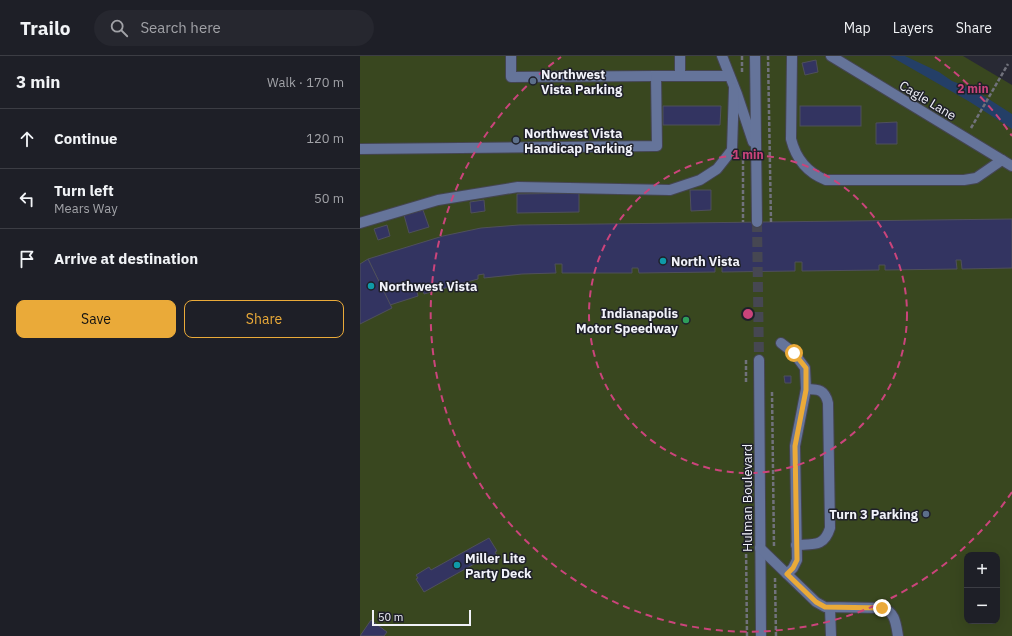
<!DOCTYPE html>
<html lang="en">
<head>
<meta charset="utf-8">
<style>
  :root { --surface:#1e1f27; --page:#26272f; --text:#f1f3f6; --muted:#a1a2a7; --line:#3c3d44; --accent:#eaaa39 }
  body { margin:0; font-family:"IBM Plex Sans",sans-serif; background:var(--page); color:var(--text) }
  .controls { position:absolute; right:12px; bottom:12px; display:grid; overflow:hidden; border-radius:8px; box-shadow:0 4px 16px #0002 }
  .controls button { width:36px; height:36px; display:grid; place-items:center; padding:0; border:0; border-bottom:1px solid var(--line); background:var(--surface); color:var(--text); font:20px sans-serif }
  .scale { position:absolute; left:12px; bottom:10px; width:99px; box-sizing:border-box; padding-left:4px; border:2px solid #f1f2f9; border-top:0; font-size:11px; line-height:14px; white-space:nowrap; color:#f1f2f9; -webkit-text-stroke:3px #1f202a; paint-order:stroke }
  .stop { position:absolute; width:12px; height:12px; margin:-9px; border:3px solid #eaaa39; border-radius:50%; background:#fff }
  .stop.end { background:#eaaa39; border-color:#fff; box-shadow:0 1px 4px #0008 }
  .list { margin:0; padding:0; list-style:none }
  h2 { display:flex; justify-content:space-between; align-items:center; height:52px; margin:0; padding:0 16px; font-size:17px }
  h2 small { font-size:13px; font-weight:400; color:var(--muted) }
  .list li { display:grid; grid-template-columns:26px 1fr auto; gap:12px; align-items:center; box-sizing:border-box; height:60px; padding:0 16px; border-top:1px solid var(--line) }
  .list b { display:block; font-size:15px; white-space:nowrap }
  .list p { margin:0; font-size:13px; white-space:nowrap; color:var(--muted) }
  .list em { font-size:13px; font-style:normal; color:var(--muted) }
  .actions { display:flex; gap:8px; padding:12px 16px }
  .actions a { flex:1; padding:9px 0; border:1px solid var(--accent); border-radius:8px; text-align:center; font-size:14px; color:var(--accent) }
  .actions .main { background:var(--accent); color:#111 }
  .icon { flex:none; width:22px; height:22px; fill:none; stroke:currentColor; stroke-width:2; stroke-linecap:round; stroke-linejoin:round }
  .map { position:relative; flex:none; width:652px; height:580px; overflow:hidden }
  header { display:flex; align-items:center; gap:24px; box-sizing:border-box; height:56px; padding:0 20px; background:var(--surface); border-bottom:1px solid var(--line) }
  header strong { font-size:19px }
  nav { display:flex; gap:22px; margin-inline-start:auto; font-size:14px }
  .search { width:280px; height:36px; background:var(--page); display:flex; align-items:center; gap:10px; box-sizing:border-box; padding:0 14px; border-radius:22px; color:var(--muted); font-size:15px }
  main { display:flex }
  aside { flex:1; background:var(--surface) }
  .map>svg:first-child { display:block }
</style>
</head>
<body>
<header>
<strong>Trailo</strong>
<div class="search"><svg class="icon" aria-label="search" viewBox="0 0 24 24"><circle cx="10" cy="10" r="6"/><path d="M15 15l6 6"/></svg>Search here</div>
<nav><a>Map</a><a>Layers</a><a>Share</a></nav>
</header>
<main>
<aside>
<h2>3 min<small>Walk · 170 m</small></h2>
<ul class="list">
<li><svg class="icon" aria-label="ahead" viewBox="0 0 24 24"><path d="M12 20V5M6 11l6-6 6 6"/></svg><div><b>Continue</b></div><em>120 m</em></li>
<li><svg class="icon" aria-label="left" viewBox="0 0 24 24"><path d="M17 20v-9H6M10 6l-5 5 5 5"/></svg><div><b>Turn left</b><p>Mears Way</p></div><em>50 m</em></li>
<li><svg class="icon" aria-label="arrive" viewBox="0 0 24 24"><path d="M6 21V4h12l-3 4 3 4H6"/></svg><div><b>Arrive at destination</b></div></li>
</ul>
<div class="actions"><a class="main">Save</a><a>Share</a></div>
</aside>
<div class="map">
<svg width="652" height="580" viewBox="0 0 652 580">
  <rect width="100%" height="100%" fill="#282934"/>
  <!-- green -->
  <path fill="#39471f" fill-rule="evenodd" d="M0 0H603L652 29V580H0ZM607 499H637V565H607Z"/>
  <!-- water -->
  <polygon fill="#243f67" points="530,0 545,0 579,16 592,25 613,33 652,58 652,73 610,46"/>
  <!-- building -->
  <g fill="#333461" stroke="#4f505b">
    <polygon points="456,4 458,16 445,19 442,7"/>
    <polygon points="303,50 361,50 360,69 303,69"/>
    <rect x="440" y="50" width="61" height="20"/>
    <polygon points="537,66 537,88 516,88 516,67"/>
    <polygon points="330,134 351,134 351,154 331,155"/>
    <polygon points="219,137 219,156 157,157 157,138"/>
    <polygon points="124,144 125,155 111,157 110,146"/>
    <polygon points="63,154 69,171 49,177 44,159"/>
    <polygon points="652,163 652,212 602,213 601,204 596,204 597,213 525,214 525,209 519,209 519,214 442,215 442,206 435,206 435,215 362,216 362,207 355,207 355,216 279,217 278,212 272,212 272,217 202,217 202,208 195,208 196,217 162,218 124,222 124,218 118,219 118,223 64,238 62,230 56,231 58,240 30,249 8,203 83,180 121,172 159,169"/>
    <polygon points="27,169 30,180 18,184 14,173"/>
    <polygon points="8,203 32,252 0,268 0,208"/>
    <polygon points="424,320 431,320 431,327 425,327"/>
    <polygon points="129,482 137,495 135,496 137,500 125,507 123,503 64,536 56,523 58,522 56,519 69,511 71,514"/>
    <polygon points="11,564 27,576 24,580 0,580"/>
  </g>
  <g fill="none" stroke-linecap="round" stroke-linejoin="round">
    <!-- minor-tunnel -->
    <polyline stroke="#464752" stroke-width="10" stroke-dasharray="10 5" stroke-linecap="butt" points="397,166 399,304"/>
    <defs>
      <g id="minor">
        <polyline points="151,0 151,21 296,20"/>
        <polyline points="320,0 320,20"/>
        <polyline points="362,0 377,38 393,86"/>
        <polyline points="395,0 397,166"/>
        <path d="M432 0 431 83C436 103 448 117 466 124H604L616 122 642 104"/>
        <polyline points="471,0 652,110"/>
        <polyline points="0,93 297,90 296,20 369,20"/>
        <polyline points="0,167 78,144 158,131 310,134 340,124 357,113 372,94 374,32"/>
        <polyline points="421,287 434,297 445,312 446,333 435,390 437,504 433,512 427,518"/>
        <polyline points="399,304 401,580"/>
        <path d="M436 489C454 488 464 491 470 472L468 347C465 334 459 333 446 333"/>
        <path d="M400 492 456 546 465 551 522 552C535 555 536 568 538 580"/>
        <polyline points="470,552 471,580"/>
      </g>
    </defs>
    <!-- minor casing -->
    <use href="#minor" stroke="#444550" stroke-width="12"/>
    <!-- path -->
    <g stroke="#71727c" stroke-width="2.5" stroke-dasharray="4 2" stroke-linecap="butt">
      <polyline points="382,0 382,17"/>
      <polyline points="408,0 411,166"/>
      <polyline points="611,72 648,8"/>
      <polyline points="383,98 383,166"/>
      <polyline points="386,304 386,327"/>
      <polyline points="412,336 414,491"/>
      <polyline points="415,522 416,580"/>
      <polyline points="387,580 386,489 388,474"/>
    </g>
    <!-- minor -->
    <use href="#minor" stroke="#65749a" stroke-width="10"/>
  </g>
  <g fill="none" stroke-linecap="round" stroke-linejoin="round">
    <!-- route -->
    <polyline stroke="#eaaa39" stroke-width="5" points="434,297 446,312 446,334 435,390 437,504 433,512 427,518 456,546 465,551 522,552"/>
  </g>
  <!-- distance rings -->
  <g fill="none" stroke="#cb447b" stroke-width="2" stroke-dasharray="7 5">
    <circle cx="388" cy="258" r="159"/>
    <path d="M652 436A318 318 0 1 1 201 1M575 1A318 318 0 0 1 652 80"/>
  </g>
  <!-- markers -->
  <g fill="#5c6f8a" stroke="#1f202a" stroke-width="1.5">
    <circle cx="173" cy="25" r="4"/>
    <circle cx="156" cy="84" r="4"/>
    <circle cx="566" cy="458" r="4"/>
  </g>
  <g fill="#0f9aa8" stroke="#1f202a" stroke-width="1.5">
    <circle cx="303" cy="205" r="4"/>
    <circle cx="11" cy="230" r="4"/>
    <circle cx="97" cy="509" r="4"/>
  </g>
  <circle fill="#2e9e5b" stroke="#1f202a" stroke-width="1.5" cx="326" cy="264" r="4"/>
  <g text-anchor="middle" stroke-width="3" stroke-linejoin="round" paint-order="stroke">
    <!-- poi labels -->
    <g font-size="13" font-weight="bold" fill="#f1f2f9" stroke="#1f202a" text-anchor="start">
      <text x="181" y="23">Northwest<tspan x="181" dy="15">Vista Parking</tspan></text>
      <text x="164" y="82">Northwest Vista<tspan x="164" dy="15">Handicap Parking</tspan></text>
      <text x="311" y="210">North Vista</text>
      <text x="19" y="235">Northwest Vista</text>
      <text x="318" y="262" text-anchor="end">Indianapolis<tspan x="318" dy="15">Motor Speedway</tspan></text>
      <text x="558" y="463" text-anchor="end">Turn 3 Parking</text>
      <text x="105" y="507">Miller Lite<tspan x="105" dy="15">Party Deck</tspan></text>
    </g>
    <!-- street labels -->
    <g font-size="13" fill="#f1f2f9" stroke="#1f202a">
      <text transform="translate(568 44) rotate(31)" y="5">Cagle Lane</text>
      <text transform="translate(387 442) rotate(-90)" y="5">Hulman Boulevard</text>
    </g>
  </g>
  <circle cx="388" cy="258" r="6" fill="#cb447b" stroke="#1f202a" stroke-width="2"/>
  <g font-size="12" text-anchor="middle" font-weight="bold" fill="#cb447b" stroke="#1f202a" stroke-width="3" stroke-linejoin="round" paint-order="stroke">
    <text x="613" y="37">2 min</text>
    <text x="388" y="103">1 min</text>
  </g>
</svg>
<div class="controls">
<button>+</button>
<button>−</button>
</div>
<div class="scale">50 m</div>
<div class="stop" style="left:434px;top:297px"></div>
<div class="stop end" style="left:522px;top:552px"></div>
</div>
</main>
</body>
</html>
